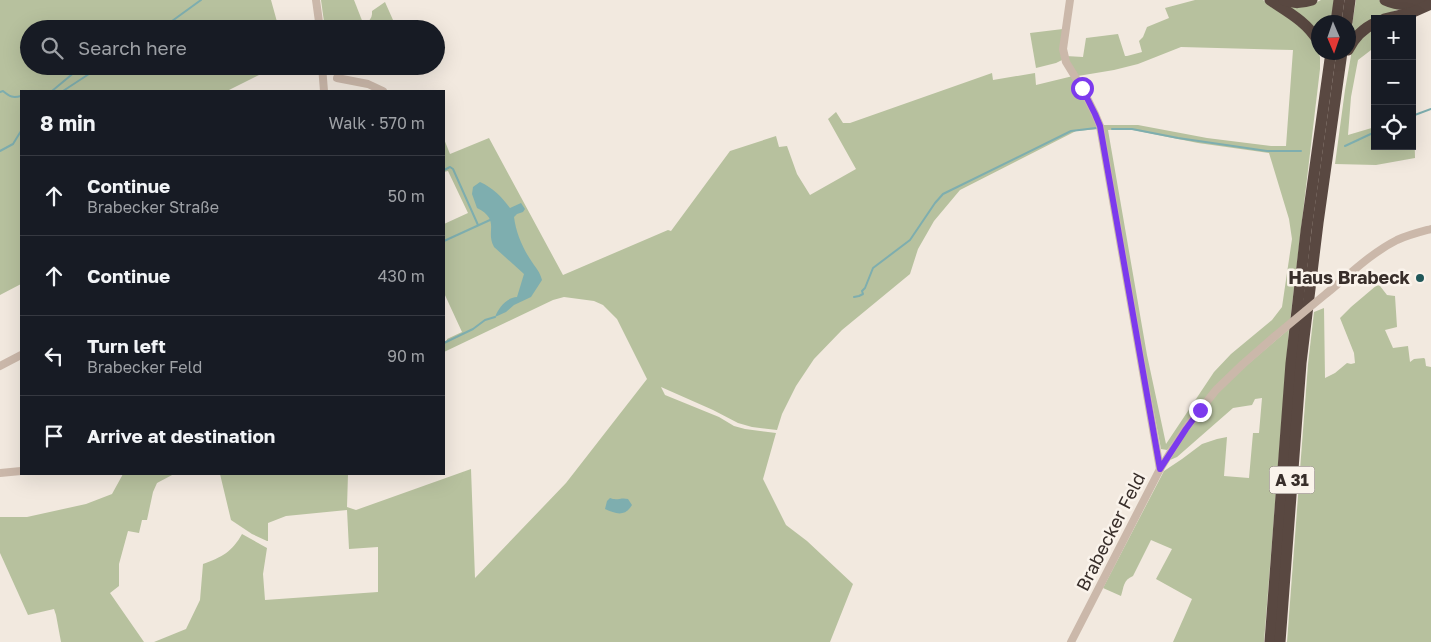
<!DOCTYPE html>
<html lang="en">
<head>
<meta charset="utf-8">
<style>
  :root { --surface:#171b24; --page:#20242c; --text:#f1f3f6; --muted:#9ea1a6; --line:#363941 }
  body { margin:0; font-family:"Golos Text",sans-serif; background:var(--page); color:var(--text) }
  .controls { position:absolute; right:15px; top:15px; display:grid; overflow:hidden; border-radius:0px; box-shadow:0 5px 20px #0002 }
  .controls button { width:45px; height:45px; display:grid; place-items:center; padding:0; border:0; border-bottom:1px solid var(--line); background:var(--surface); color:var(--text); font:25px sans-serif }
  .compass { position:absolute; left:1311px; top:15px; width:45px; height:45px; border-radius:50%; background:var(--surface); box-shadow:0 5px 20px #0002; rotate:178deg }
  .stop { position:absolute; width:15px; height:15px; margin:-11px; border:4px solid #7c3aed; border-radius:50%; background:#fff }
  .stop.end { background:#7c3aed; border-color:#fff; box-shadow:0 1px 5px #0008 }
  .list { margin:0; padding:0; list-style:none }
  h2 { display:flex; justify-content:space-between; align-items:center; height:65px; margin:0; padding:0 20px; font-size:21px }
  h2 small { font-size:16px; font-weight:400; color:var(--muted) }
  .list li { display:grid; grid-template-columns:32px 1fr auto; gap:15px; align-items:center; box-sizing:border-box; height:80px; padding:0 20px; border-top:1px solid var(--line) }
  .list b { display:block; font-size:19px; white-space:nowrap }
  .list p { margin:0; font-size:16px; white-space:nowrap; color:var(--muted) }
  .list em { font-size:16px; font-style:normal; color:var(--muted) }
  .icon { flex:none; width:28px; height:28px; fill:none; stroke:currentColor; stroke-width:2; stroke-linecap:round; stroke-linejoin:round }
  .map { position:relative; flex:none; width:1431px; height:642px; overflow:hidden }
  .search { position:absolute; background:var(--surface); box-shadow:0 5px 20px #0002; left:20px; top:20px; width:425px; height:55px; display:flex; align-items:center; gap:12px; box-sizing:border-box; padding:0 18px; border-radius:28px; color:var(--muted); font-size:19px }
  .panel { position:absolute; background:var(--surface); box-shadow:0 5px 20px #0002; left:20px; top:90px; width:425px; height:385px; border-radius:0px }
  .map>svg:first-child { display:block }
</style>
</head>
<body>
<div class="map">
<svg width="1431" height="642" viewBox="0 0 1431 642">
  <rect width="100%" height="100%" fill="#f2e9df"/>
  <!-- green -->
  <g fill="#b7c19e" fill-rule="evenodd">
    <polygon points="0,0 271,0 279,29 29,29 29,66 277,66 227,91 21,91 21,284 0,295"/>
    <polygon points="321,0 354,0 363,23 353,29 325,29"/>
    <path d="M1195 0H1263L1280 12 1291 18 1314 41 1320 57V69L1290 322 1198 409 1167 450 1161 449 1147 376 1103 125H1138L1207 138 1271 146H1286L1293 50 1181 47 1138 64 1114 70 1078 76 1066 56 1083 57 1086 38 1118 34 1125 56H1127L1142 52 1139 41 1143 37 1147 27 1169 18 1165 8ZM1128 129 1198 143 1269 153 1289 219 1292 239 1282 307 1272 320 1231 354 1214 372 1166 444 1147 355 1108 130Z"/>
    <polygon points="1276,0 1313,4 1321,0 1334,0 1331,22 1318,22 1318,35"/>
    <polygon points="1356,0 1379,0 1383,3 1402,8 1375,19 1350,37"/>
    <path d="M385 2 397 29H358C366 24 373 20 372 11Z"/>
    <polygon points="1375,26 1375,47 1358,60 1351,97 1348,135 1375,127 1375,146 1412,146 1412,114 1414,114 1415,158 1376,165 1335,164 1345,90 1352,50 1357,40"/>
    <polygon points="1063,29 1062,60 1056,63 1036,68 1030,33"/>
    <path d="M992 73 993 80 1035 73 1036 85 1073 76 1099 129 1076 131 960 190 934 221 918 249 910 274 842 330 814 359 796 386 782 414 777 430 752 427 738 423 713 410 661 387 665 395 719 417 734 426 745 429 776 433 763 479 786 525 807 541 853 584 830 642H154L186 629 200 600 203 564C222 557 232 552 242 534L267 548 263 574 265 600 378 592V547L349 549 347 510 286 516 268 523V541H267L252 534 231 520 220 474H348L347 507 356 510 471 469 475 578 566 483 647 379 617 319 603 305 594 301 564 297 553 300 444 352V342L447 340V339L462 332 444 293V224L468 213 448 171 444 172V139L450 154 489 138 563 275 668 230 671 231 730 151 776 136 779 147 787 146 797 174 810 195 856 169 828 119 836 112 843 123H850Z"/>
    <polygon points="1377,285 1380,286 1387,295 1395,296 1397,327 1385,330 1393,348 1408,346 1410,362 1414,359 1424,358 1425,359 1426,366 1431,367 1431,642 1287,642 1308,364 1314,312 1324,308 1325,378 1335,373 1347,363 1351,364 1355,363 1354,353 1340,318 1351,307"/>
    <path d="M1289 329 1264 642H1173L1192 599 1156 579 1172 549 1151 540 1133 576C1123 580 1124 587 1121 596L1103 588 1164 471 1182 459 1202 444 1217 439 1227 437 1224 476 1249 478 1253 433H1259L1262 398 1255 399 1252 405 1233 408 1177 457 1170 460 1187 430 1226 383Z"/>
    <polygon points="123,474 174,474 157,483 153,492 147,520 142,520 139,533 128,531 119,564 119,586 110,593 144,642 61,642 56,615 54,609 28,615 0,553 0,517 27,517 86,504 112,494"/>
  </g>
  <!-- water -->
  <g fill="#7eaeaf">
    <path d="M480 182C493 188 501 196 510 208L521 203 525 209 523 212 517 214 514 217C516 233 523 249 532 262 536 268 540 272 542 280L531 297 514 305 506 312 495 317C499 307 506 298 517 297L524 274 494 247C485 231 501 220 477 208L472 194 473 187Z"/>
    <path d="M610 498C617 501 621 497 628 499L632 505C625 517 616 514 605 509L607 501Z"/>
  </g>
  <g fill="none" stroke-linecap="round" stroke-linejoin="round">
    <!-- stream -->
    <g stroke="#7eaeaf" stroke-width="2">
      <polyline points="161,29 201,0"/>
      <polyline points="52,91 82,66"/>
      <polyline points="63,91 92,72 93,66"/>
      <path d="M0 92 3 91C10 97 13 98 21 96"/>
      <polyline points="1412,116 1431,109"/>
      <polyline points="1112,129 1132,129 1178,138 1267,151 1301,151"/>
      <polyline points="1345,146 1375,132"/>
      <polyline points="0,151 13,144 21,131"/>
      <polyline points="444,170 450,167 453,169 478,225"/>
      <polyline points="444,241 490,220"/>
      <polyline points="854,297 859,296 863,294 862,291 865,288 873,268 910,240 935,203 943,194 1071,131 1096,128"/>
      <polyline points="444,343 473,329 485,320 495,317"/>
    </g>
    <!-- minor -->
    <g stroke="#cbb8aa" stroke-width="8">
      <polyline points="316,0 320,29"/>
      <polyline points="1070,0 1063,49 1066,62 1082,88 1095,114 1100,126 1160,469"/>
      <polyline points="322,66 324,91"/>
      <polyline points="337,78 368,84 383,91"/>
      <path d="M1327 293C1349 275 1371 253 1397 240 1408 235 1420 232 1431 229"/>
      <polyline points="0,366 21,355"/>
      <polyline points="0,473 21,471"/>
      <polyline points="1071,642 1160,469 1185,429 1216,390 1243,364 1275,336"/>
    </g>
    <!-- highway -->
    <g stroke="#594841" stroke-width="11">
      <path d="M1270 0C1288 12 1307 22 1318 41"/>
      <path d="M1284 0C1294 4 1302 3 1312 0"/>
      <path d="M1385 0C1398 6 1410 6 1423 1"/>
      <polyline points="1384,19 1413,12 1431,4"/>
      <polyline points="1336,22 1339,0"/>
      <polyline points="1347,22 1350,0"/>
      <path d="M1348 50C1354 38 1362 29 1375 23"/>
      <polyline points="1270,642 1291,363 1306,231 1331,52"/>
      <polyline points="1280,642 1301,363 1318,223 1342,52"/>
    </g>
    <!-- minor-bridge -->
    <polyline stroke="#cbb8aa" stroke-width="8" points="1275,336 1327,293"/>
  </g>
  <g fill="none" stroke-linecap="round" stroke-linejoin="round">
    <!-- route -->
    <polyline stroke="#7c3aed" stroke-width="6" points="1082,88 1095,114 1100,126 1160,469 1186,429 1200,410"/>
  </g>
  <!-- markers -->
  <circle fill="#205759" stroke="#faf3eb" stroke-width="2" cx="1420" cy="278" r="5"/>
  <g text-anchor="middle" stroke-width="5" stroke-linejoin="round" paint-order="stroke">
    <!-- shield labels -->
    <rect fill="#faf3eb" stroke="#726964" stroke-width="1" x="1269.5" y="466.5" width="45" height="27" rx="4"/>
    <g font-size="16" font-weight="bold" fill="#382e2a">
      <text x="1292" y="486">A 31</text>
    </g>
    <!-- poi labels -->
    <g font-size="18" font-weight="bold" fill="#382e2a" stroke="#faf3eb" text-anchor="end">
      <text x="1410" y="284">Haus Brabeck</text>
    </g>
    <!-- street labels -->
    <g font-size="18" fill="#382e2a" stroke="#faf3eb">
      <text transform="translate(1111 532) rotate(-63)" y="6">Brabecker Feld</text>
    </g>
  </g>
</svg>
<div class="controls">
<button>+</button>
<button>−</button>
<button><svg class="icon" aria-label="locate" viewBox="0 0 24 24"><circle cx="12" cy="12" r="6"/><path d="M12 2v4M12 18v4M2 12h4M18 12h4"/></svg></button>
</div>
<svg class="compass" viewBox="-18 -18 36 36"><path d="M0-13l5 13h-10z" fill="#e53935"/><path d="M0 13l5-13h-10z" fill="#9ea1a6"/></svg>
<div class="stop" style="left:1082px;top:88px"></div>
<div class="stop end" style="left:1200px;top:410px"></div>
<div class="search"><svg class="icon" aria-label="search" viewBox="0 0 24 24"><circle cx="10" cy="10" r="6"/><path d="M15 15l6 6"/></svg>Search here</div>
<section class="panel">
<h2>8 min<small>Walk · 570 m</small></h2>
<ul class="list">
<li><svg class="icon" aria-label="ahead" viewBox="0 0 24 24"><path d="M12 20V5M6 11l6-6 6 6"/></svg><div><b>Continue</b><p>Brabecker Straße</p></div><em>50 m</em></li>
<li><svg class="icon" aria-label="ahead" viewBox="0 0 24 24"><path d="M12 20V5M6 11l6-6 6 6"/></svg><div><b>Continue</b></div><em>430 m</em></li>
<li><svg class="icon" aria-label="left" viewBox="0 0 24 24"><path d="M17 20v-9H6M10 6l-5 5 5 5"/></svg><div><b>Turn left</b><p>Brabecker Feld</p></div><em>90 m</em></li>
<li><svg class="icon" aria-label="arrive" viewBox="0 0 24 24"><path d="M6 21V4h12l-3 4 3 4H6"/></svg><div><b>Arrive at destination</b></div></li>
</ul>
</section>
</div>
</body>
</html>
